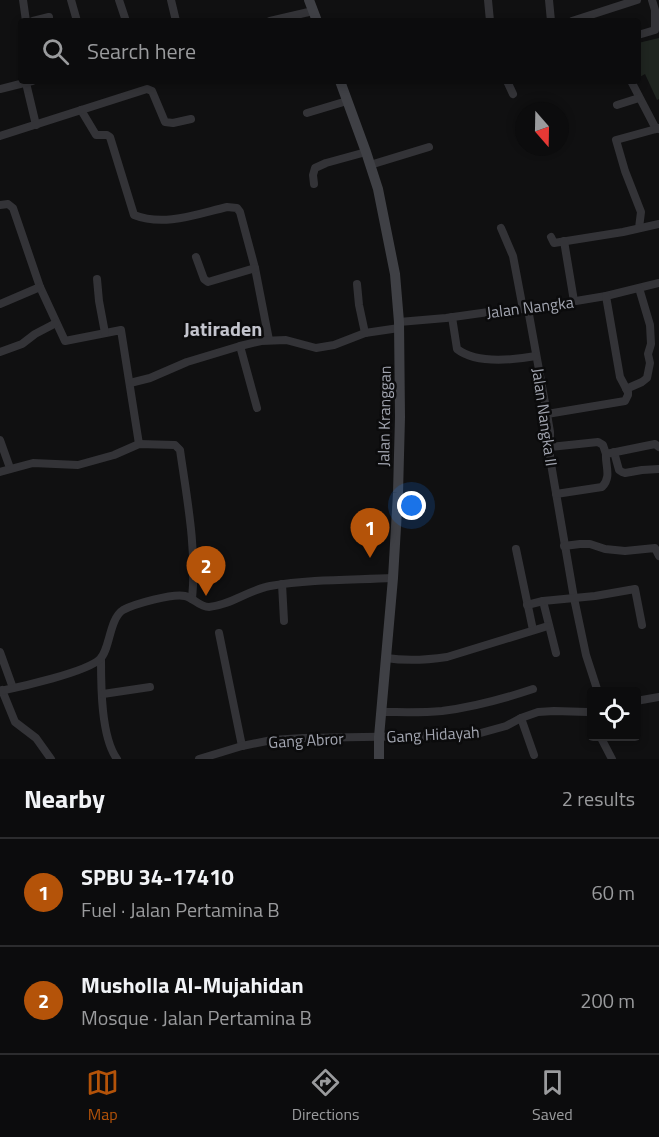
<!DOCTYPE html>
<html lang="en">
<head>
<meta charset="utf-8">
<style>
  :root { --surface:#0c0c0d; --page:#151516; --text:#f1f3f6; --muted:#9a9b9d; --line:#2c2c2e; --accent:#b45309 }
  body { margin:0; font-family:"Titillium Web",sans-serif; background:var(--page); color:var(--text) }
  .controls { position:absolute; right:18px; bottom:18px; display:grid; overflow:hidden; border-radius:6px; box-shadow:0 3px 9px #0003 }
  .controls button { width:54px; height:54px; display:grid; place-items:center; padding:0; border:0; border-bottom:2px solid var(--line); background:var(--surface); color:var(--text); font:30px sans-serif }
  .compass { position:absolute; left:515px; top:102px; width:54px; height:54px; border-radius:50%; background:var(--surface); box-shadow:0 3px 9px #0003; rotate:160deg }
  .you { position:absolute; left:412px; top:506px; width:21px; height:21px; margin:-15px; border:4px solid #fff; border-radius:50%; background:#1a73e8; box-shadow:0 0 0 9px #1a73e833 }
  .badge { display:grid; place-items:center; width:39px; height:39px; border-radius:50%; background:var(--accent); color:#fff; font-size:20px; font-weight:700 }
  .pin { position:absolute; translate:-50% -50px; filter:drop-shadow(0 2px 3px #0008) }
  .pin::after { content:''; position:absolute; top:32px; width:21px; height:18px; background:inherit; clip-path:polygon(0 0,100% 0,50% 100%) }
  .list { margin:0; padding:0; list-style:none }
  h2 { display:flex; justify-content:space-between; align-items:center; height:78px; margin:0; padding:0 24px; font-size:26px }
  h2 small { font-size:20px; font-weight:400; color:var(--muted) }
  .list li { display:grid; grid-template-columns:39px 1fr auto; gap:18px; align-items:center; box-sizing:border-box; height:108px; padding:0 24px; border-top:2px solid var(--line) }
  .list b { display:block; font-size:22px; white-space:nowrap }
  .list p { margin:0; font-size:20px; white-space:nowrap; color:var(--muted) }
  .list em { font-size:20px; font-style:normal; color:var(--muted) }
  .icon { flex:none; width:33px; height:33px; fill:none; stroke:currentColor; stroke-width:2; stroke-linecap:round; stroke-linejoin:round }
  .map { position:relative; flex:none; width:659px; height:759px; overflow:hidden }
  .search { position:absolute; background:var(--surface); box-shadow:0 3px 9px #0003; left:18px; right:18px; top:18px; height:66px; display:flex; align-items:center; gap:15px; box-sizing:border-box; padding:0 21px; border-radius:6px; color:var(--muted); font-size:22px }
  .sheet { height:294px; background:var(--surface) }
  nav { display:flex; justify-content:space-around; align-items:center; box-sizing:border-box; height:84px; border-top:2px solid var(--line); background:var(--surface); font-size:16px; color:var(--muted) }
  nav a { display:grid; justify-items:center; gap:3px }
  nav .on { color:var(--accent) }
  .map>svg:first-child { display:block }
</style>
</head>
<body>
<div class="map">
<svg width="659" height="759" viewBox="0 0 659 759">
  <rect width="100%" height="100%" fill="#101011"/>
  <!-- green -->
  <polygon fill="#1f2520" points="659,38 659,99 657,100 645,74 638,78 638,43"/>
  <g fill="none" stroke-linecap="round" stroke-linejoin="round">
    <!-- street -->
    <g stroke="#333337" stroke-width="8">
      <polyline points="23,0 26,21"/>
      <polyline points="71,0 77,21"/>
      <polyline points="119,0 126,21"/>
      <polyline points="171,0 176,21"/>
      <polyline points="488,0 490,21"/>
      <polyline points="549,0 551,21"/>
      <polyline points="33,21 49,17"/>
      <polyline points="270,21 313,11"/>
      <polyline points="572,21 637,0"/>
      <polyline points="638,35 655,30 655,10 652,0"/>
      <polyline points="507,81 513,94"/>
      <polyline points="631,81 656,129 658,128 659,129"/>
      <polyline points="26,83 36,125"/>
      <polyline points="0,89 32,81"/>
      <polyline points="617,105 639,98"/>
      <path d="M81 110 96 135H107L110 137 134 215C164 227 197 214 227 207L237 208 240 212 255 268 269 340"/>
      <polyline points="307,113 347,101"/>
      <polyline points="0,136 147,89 152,91 165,122 173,123 191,119"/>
      <polyline points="370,165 429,147"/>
      <polyline points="314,184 313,175 315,168 326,163 366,152"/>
      <polyline points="0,205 8,204 13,208 40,287 65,341 121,330 139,444"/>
      <polyline points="501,228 513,256 523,309"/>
      <polyline points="639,228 641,212 625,171 616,140 656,129"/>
      <polyline points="551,237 554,243 623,232 659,224"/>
      <polyline points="564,241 574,301"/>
      <polyline points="196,257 204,279 208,282 255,268"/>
      <polyline points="97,279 99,301 105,333"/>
      <polyline points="357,284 359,305 365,333"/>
      <polyline points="0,304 40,287"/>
      <polyline points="528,309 547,414 550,432 550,458 574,598 586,655 598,692"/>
      <path d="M452 317 457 349C476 364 513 360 536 356"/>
      <polyline points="399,322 446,318 503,310 528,309 606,296 659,283"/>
      <polyline points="240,346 257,408"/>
      <polyline points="0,352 22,344 35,334 56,323"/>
      <polyline points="130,383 150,378 187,362 240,346 261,341 286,340 316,348 334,345 365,333 399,328"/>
      <polyline points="626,389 642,382 647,378 650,363 648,354 651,344 650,325 639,288"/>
      <polyline points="547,414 625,401 628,395 628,392 620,377 606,296"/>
      <polyline points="0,440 10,468"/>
      <polyline points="550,447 598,442 603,445 606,454"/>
      <polyline points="614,452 619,470 622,472 625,473 642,470 659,469"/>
      <path d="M0 472 33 463 78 465 114 455 139 444 175 445 180 450C187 499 197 550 192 599"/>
      <path d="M556 494 602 487C612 477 605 465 606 454L655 444 659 447"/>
      <polyline points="564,546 580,544 590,544 605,549 625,551 655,548 659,556"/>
      <polyline points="516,549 533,630"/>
      <polyline points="282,584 284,621"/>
      <polyline points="543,601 556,653"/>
      <polyline points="527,605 543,601 595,596 635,589 642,625"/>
      <polyline points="219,633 242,746"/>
      <polyline points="0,652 13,688"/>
      <path d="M386 658C405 661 427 660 447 657L548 626"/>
      <path d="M101 659C101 686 101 737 117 759"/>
      <polyline points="2,690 15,722 36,738 51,759"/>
      <path d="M0 691C20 687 87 672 100 659 110 650 109 619 123 610 134 604 173 593 185 596 194 598 199 607 209 607 231 605 248 590 270 586 311 579 352 580 393 578"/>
      <polyline points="103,694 150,687"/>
      <polyline points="636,701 659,697"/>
      <path d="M381 712C401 712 421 713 442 711 473 707 503 699 533 689"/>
      <polyline points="521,718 534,755"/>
      <polyline points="600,736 612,759"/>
      <polyline points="199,759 242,746 272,740 303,738 423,736 477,734 506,726 521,718 538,712 554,711 588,712 592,711"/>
    </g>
    <!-- secondary -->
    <g stroke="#3f4045" stroke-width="10">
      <polyline points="309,0 317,21"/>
      <polyline points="340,81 366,152 378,189 395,274 399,322 400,417 398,493 393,578 379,737 379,759"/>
    </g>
  </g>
  <g text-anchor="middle" stroke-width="5" stroke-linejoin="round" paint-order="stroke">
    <!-- street labels -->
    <g font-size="16" fill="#a2a5b0" stroke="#0b0b0c">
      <text transform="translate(530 307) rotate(-7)" y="6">Jalan Nangka</text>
      <text transform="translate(384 416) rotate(-89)" y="6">Jalan Kranggan</text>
      <text transform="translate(545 417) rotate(82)" y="6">Jalan Nangka II</text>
      <text transform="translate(433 734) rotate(-3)" y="6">Gang Hidayah</text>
      <text transform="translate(306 740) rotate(-3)" y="6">Gang Abror</text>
    </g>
    <!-- quarter labels -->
    <g font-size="20" font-weight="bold" fill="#c3c4cd" stroke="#0b0b0c">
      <text x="223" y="336">Jatiraden</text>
    </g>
  </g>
</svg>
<div class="controls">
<button><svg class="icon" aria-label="locate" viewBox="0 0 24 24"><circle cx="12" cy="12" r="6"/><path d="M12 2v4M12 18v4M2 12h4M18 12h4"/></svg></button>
</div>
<svg class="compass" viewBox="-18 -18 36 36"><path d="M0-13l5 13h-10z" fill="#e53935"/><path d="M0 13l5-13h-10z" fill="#9a9b9d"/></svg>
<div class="you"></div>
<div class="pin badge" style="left:370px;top:558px">1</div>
<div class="pin badge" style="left:206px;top:596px">2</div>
<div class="search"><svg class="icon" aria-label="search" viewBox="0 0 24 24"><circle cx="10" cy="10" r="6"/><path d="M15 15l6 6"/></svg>Search here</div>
</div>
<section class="sheet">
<h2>Nearby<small>2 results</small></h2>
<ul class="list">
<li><span class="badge">1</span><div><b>SPBU 34-17410</b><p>Fuel · Jalan Pertamina B</p></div><em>60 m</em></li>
<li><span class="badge">2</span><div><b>Musholla Al-Mujahidan</b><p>Mosque · Jalan Pertamina B</p></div><em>200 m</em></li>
</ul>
</section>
<nav>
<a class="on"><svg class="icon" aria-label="map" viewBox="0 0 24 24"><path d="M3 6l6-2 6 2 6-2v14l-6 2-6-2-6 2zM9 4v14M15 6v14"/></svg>Map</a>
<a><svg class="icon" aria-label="directions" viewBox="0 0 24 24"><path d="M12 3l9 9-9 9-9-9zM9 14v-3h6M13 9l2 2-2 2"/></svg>Directions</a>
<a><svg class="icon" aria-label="saved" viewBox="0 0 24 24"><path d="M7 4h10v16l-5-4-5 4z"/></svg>Saved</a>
</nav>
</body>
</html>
